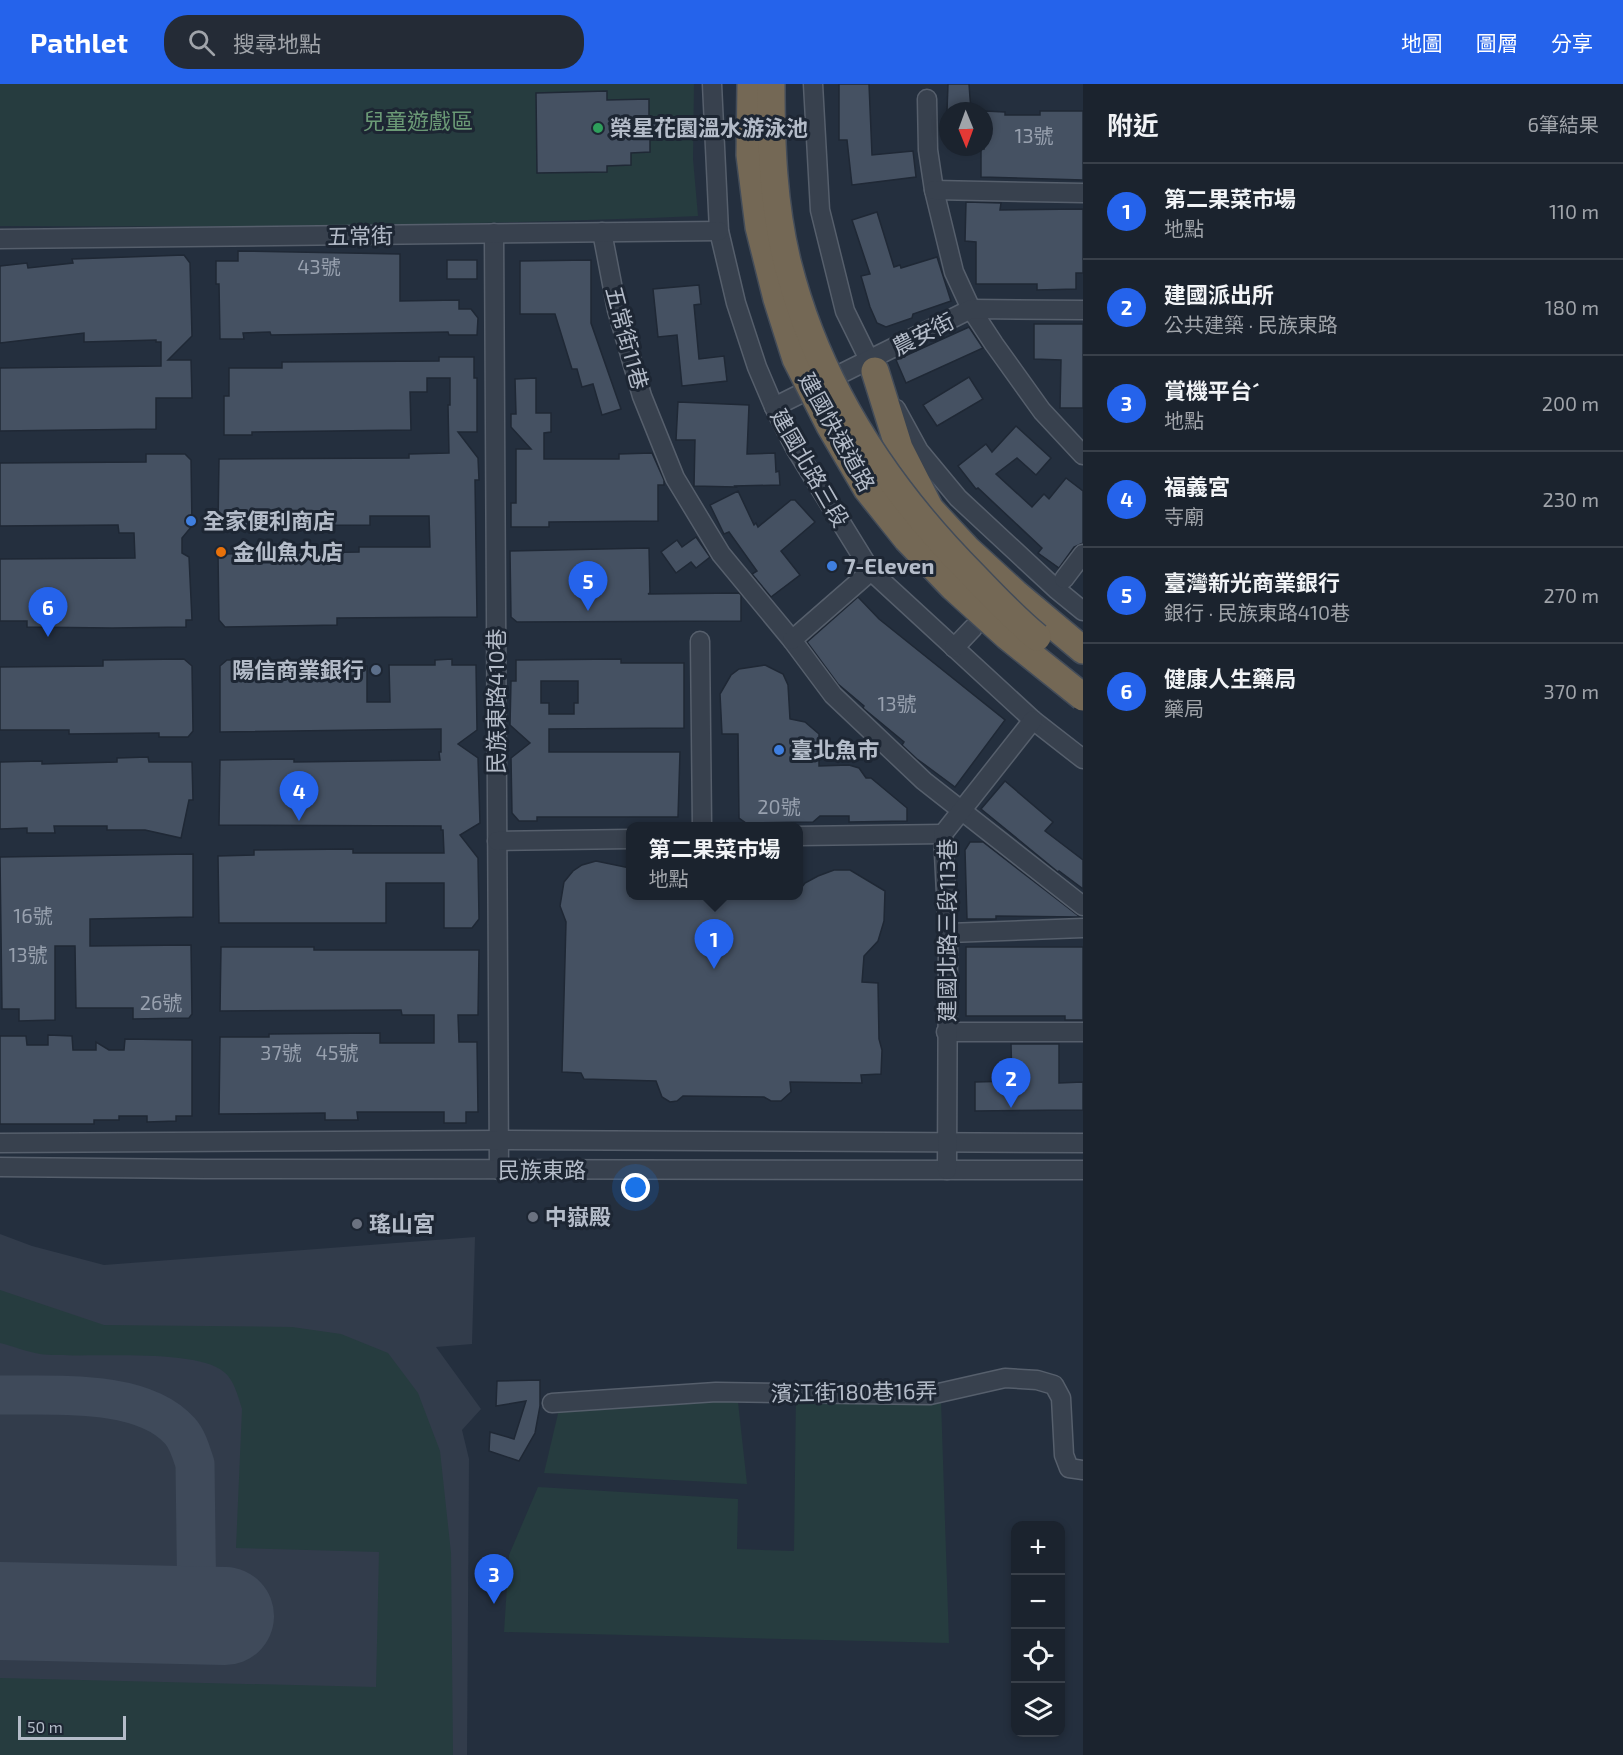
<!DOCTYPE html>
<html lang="zh-TW">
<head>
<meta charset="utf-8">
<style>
  :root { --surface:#1b232e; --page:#242b36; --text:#f1f3f6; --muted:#a0a4aa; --line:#39404a; --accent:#2563eb }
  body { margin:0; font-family:"Exo 2","Noto Sans TC",sans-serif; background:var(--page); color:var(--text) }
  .controls { position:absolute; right:18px; bottom:18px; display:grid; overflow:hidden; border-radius:12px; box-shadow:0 3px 9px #0003 }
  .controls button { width:54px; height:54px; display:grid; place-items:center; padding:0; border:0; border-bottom:2px solid var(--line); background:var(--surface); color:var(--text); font:30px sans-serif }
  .compass { position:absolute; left:939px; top:18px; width:54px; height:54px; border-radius:50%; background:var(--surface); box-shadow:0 3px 9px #0003; rotate:179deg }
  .scale { position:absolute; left:18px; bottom:15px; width:108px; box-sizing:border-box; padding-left:6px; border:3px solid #b4bcc9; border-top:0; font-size:16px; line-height:21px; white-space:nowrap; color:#b4bcc9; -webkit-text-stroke:4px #1d2633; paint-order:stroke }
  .you { position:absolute; left:636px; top:1104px; width:21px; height:21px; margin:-15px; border:4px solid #fff; border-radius:50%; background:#1a73e8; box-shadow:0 0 0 9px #1a73e833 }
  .badge { display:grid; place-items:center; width:39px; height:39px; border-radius:50%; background:var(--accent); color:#fff; font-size:20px; font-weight:700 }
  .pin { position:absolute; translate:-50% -50px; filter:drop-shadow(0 2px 3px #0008) }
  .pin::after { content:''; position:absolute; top:32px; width:21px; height:18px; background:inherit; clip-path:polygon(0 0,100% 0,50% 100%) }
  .popup { position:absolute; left:626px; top:738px; width:177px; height:78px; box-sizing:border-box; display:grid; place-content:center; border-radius:12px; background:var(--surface); filter:drop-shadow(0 2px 4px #0005); font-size:20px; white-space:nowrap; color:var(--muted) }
  .popup b { font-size:22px; color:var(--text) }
  .popup::after { content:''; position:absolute; left:50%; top:100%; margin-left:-12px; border:12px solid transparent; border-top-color:var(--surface) }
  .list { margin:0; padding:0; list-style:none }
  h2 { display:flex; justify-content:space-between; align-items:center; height:78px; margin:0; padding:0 24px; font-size:26px }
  h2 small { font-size:20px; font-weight:400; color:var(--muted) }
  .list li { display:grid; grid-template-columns:39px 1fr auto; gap:18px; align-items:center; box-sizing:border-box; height:96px; padding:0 24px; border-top:2px solid var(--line) }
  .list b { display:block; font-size:22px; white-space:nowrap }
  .list p { margin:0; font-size:20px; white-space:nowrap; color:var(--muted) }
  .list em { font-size:20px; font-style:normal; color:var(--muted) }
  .icon { flex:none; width:33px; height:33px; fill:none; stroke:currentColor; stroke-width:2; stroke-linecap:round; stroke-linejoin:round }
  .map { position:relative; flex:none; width:1083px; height:1671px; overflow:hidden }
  header { display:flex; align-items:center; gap:36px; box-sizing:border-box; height:84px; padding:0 30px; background:var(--accent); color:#fff }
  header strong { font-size:28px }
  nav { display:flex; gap:33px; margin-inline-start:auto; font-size:21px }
  .search { width:420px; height:54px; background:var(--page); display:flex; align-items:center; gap:15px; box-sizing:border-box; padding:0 21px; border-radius:24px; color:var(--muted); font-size:22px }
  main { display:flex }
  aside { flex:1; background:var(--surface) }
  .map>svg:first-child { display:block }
</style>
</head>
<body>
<header>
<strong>Pathlet</strong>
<div class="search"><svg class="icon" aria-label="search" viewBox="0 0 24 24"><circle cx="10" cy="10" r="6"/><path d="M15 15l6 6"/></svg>搜尋地點</div>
<nav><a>地圖</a><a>圖層</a><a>分享</a></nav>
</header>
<main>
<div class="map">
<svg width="1083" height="1671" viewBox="0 0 1083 1671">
  <rect width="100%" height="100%" fill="#242f3e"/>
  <!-- airport -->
  <polygon fill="#323c4b" points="0,1150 32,1162 104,1181 475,1153 472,1260 436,1263 481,1325 462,1346 469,1375 467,1671 0,1671"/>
  <!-- green -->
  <g fill="#263c3f">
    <path d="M0 0H694L693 75 698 132C465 142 233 143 0 142Z"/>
    <path d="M0 1206 104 1241 292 1243 341 1250 388 1269 418 1309 440 1367 451 1469 453 1671H0V1594L376 1603 379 1468 236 1464 242 1325C238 1312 234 1296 224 1288 195 1263 82 1275 40 1270 27 1268 13 1262 0 1259Z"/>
    <polygon points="737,1309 747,1400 544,1389 561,1317"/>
    <polygon points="796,1309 941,1316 949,1559 504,1548 509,1471 538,1403 738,1415 737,1465 794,1467"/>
  </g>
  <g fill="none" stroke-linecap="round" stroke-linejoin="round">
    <!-- taxiway -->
    <path stroke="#3f4a5a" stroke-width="39" d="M0 1311C53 1312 142 1304 180 1347 188 1356 191 1368 195 1380L197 1531"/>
    <!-- runway -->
    <polyline stroke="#3f4a5a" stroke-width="98" points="0,1527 225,1532"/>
  </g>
  <!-- building -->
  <g fill="#455162" stroke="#1f2835" stroke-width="1.5" fill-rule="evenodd">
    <polygon points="839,0 869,0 872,71 913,67 916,93 852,101 847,56 839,56"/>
    <polygon points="948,0 969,0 971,27 947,27"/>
    <polygon points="607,7 607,16 649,15 649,33 661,33 661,56 650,56 650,68 631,69 631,81 607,82 607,88 537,89 536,9"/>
    <polygon points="984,27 1005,28 1005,31 1040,31 1040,27 1083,27 1083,96 981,93 981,65 984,65"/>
    <polygon points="966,118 1001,119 1000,126 1083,125 1083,189 1076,189 1076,205 1037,206 1037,200 976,200 976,158 965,157"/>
    <polygon points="877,128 894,183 900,181 901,184 937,173 951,217 913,230 912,234 886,243 877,239 870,223 861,192 870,190 852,136"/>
    <polygon points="238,167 400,170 400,217 459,216 459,225 471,225 478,234 477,251 449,251 448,248 271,251 270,248 243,249 244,255 220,255 219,200 216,200 216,177 238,177"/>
    <polygon points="184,171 190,179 192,252 168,276 191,276 192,314 156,314 156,345 0,347 0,284 161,282 161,258 156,258 156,256 84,258 84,249 0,259 0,182 27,179 28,184 73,179 72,175"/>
    <rect x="447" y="176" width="30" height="19"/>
    <polygon points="591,176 591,239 621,325 602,331 593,300 582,303 577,285 572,285 555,230 520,230 520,177"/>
    <polygon points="699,201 701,220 694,221 699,275 724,272 727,297 682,302 677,251 658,253 653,205"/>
    <polygon points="1034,240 1083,240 1083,324 1060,324 1061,276 1034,275"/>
    <polygon points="969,243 983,264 906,299 896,276"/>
    <polygon points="439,273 474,273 474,294 477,294 477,348 458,348 478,374 479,396 475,396 477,533 337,534 337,541 225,543 219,536 218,470 359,468 359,463 430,463 429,432 370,432 370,441 218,442 219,375 409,374 409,370 449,369 448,321 450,321 450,294 427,294 427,308 410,308 411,346 252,348 252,351 224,351 224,312 229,312 229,284 282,284 282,278 439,277"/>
    <polygon points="969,293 983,315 937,342 923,321"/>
    <polygon points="536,294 536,329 551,329 551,348 544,349 544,375 619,375 619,370 652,369 664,396 664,401 658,401 658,437 549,438 549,443 511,443 511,419 516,419 516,365 531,365 511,343 511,330 516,330 515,295"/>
    <polygon points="678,318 749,321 747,370 775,369 776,388 779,387 780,401 735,402 736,403 694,402 695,356 676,356"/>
    <polygon points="1016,342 1051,374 1036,391 1017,374 996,390 1032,423 1044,410 1049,415 1066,394 1083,407 1083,459 1074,463 1059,484 1038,469 1042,464 978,404 976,405 958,382 986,360 992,368"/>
    <polygon points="146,370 185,370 191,376 192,442 182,454 182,469 189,473 192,536 186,536 186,543 112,544 27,543 27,537 0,537 0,475 135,474 134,449 119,449 118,441 0,442 0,379 146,378"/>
    <polygon points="738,407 754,441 756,439 758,443 791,416 795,416 815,438 781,467 800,491 771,513 752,490 757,487 729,448 724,450 710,421"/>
    <polygon points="696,453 710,473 696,484 691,478 676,489 661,468 677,456 682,463"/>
    <polygon points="649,464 650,509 648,510 739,509 741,511 741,537 517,538 511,533 510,467"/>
    <polygon points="858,513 879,535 1005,636 955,703 917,675 902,661 904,658 863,624 864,622 838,600 807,558"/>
    <polygon points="184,575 192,582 193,647 188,653 159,653 159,649 69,650 69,646 0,646 0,583 103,582 103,576"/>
    <polygon points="452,575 452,581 476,581 477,646 458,660 478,674 480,739 460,751 478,774 479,835 472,844 444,844 444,799 386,799 386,839 219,839 218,772 254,771 254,766 353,765 353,769 444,769 443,746 441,746 441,742 219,741 220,676 294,675 294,678 440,676 439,668 441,668 441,645 220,648 220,582 227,576 313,576 313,582 367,582 367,618 390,618 389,581 435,581 435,576"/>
    <path d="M621 575V579H684V644L549 645V668H680L678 733H537V737H519L512 729 511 674 530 659 510 641 511 597H516V576ZM541 597H578V619H574V630H549V619H541Z"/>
    <polygon points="765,581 783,590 788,601 790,635 805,638 819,650 819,682 849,681 859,684 866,694 871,694 907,724 907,737 849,738 849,732 820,732 813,738 746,739 739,734 738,650 722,650 720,610 731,591 739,585"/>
    <polygon points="148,673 149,678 192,678 193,716 189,716 181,754 145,746 107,746 107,742 54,742 55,749 27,749 27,744 0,745 0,678 42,677 42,680 117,678 117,674"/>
    <polygon points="1005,697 1053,738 1045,747 1083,776 1083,805 1059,787 1058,788 981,725"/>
    <polygon points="970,758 983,758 1080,833 996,832 996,835 967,835 965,766"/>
    <polygon points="193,770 193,833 90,835 90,862 191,861 192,930 189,934 133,935 133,924 76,924 75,862 55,862 55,936 19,937 19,925 2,925 0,773"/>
    <polygon points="596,777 630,784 630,812 798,812 798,808 805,799 818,792 834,786 850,786 885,807 884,837 878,857 864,872 862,898 878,899 879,955 882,966 881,990 861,991 862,999 790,998 791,1008 781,1017 771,1017 764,1013 683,1012 677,1017 670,1018 662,1013 656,997 584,995 581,989 562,988 566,838 560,822 564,798 573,787 582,781"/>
    <polygon points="221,863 314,863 314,866 479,866 478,931 458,931 459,958 477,958 478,1028 466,1028 466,1039 444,1039 444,1028 357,1028 358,1036 325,1036 325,1029 219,1030 220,953 269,953 269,950 380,949 380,959 434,959 434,931 402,931 401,926 220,927"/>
    <polygon points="966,863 1083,863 1083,936 1065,936 1065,932 966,932"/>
    <polygon points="48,951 72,952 73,966 96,966 96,958 109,966 124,966 125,955 192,956 192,1032 176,1032 176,1037 147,1038 147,1032 119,1032 119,1036 94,1036 94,1040 0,1040 0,952 26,952 27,961 48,961"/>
    <polygon points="1011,960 1059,960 1059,999 1083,998 1083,1026 975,1027 975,998 1012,997"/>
    <polygon points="540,1296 540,1322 535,1349 519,1377 489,1367 490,1348 514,1355 526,1317 496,1322 497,1297"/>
  </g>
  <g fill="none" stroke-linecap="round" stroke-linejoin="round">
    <defs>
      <g id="minor">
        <polyline points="712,0 719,147 736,219 757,283 774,323 795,364 871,487 1033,636 1083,675"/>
        <polyline points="813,0 820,126 845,227 879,296"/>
        <polyline points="927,15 928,66 934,106 954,188 971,225 994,260 1042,327 1083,371"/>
        <polyline points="934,106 1083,109"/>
        <polyline points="602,148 617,226 642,312 675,394 721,470 792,556 833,611 924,697 1083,822"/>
        <polyline points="494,149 499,1086"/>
        <polyline points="0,155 719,147"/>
        <polyline points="774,323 971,225 1083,226"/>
        <polyline points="896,325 919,367 958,414 1056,505 1083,527"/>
        <polyline points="1064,495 1083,470"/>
        <polyline points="792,556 871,487"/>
        <polyline points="700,557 702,742"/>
        <polyline points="954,564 973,544"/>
        <polyline points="798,752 943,750"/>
        <polyline points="497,757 630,755"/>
        <polyline points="948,849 1083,844"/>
        <polyline points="946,948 1083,948"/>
        <polyline points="0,1059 498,1056 1083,1059"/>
        <polyline points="0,1083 204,1085 1083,1086"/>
        <polyline points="947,1086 948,849 943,750 1033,636"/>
        <polyline points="552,1319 716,1308 930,1311 1005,1294 1037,1296 1054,1301 1061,1314 1064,1371 1069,1384 1083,1386"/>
      </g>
      <polyline id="highway" points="875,287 899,364 930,425 967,465 1015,509 1083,566"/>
    </defs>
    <!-- minor casing -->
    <use href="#minor" stroke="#565f6c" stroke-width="21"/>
    <!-- highway casing -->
    <use href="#highway" stroke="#434c59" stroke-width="30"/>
    <!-- minor -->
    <use href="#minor" stroke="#38414e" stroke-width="18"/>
    <!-- highway -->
    <use href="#highway" stroke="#746855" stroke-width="27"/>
    <defs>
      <g id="highway-bridge">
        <polyline points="751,0 750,71 759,143 777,215 796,275 830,342 867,405 907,455 953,503 1007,552 1083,613"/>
        <path d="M771 0C771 60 773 122 788 181 819 302 888 406 975 493 995 514 1015 535 1037 553"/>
      </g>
    </defs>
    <!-- highway-bridge casing -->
    <use href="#highway-bridge" stroke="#434c59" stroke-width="30" stroke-linecap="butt"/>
    <!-- highway-bridge -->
    <use href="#highway-bridge" stroke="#746855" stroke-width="27"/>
  </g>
  <!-- markers -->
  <circle fill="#2e9e5b" stroke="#1d2633" stroke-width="2" cx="598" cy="44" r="6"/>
  <g fill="#3f7fe0" stroke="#1d2633" stroke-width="2">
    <circle cx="191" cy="437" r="6"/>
    <circle cx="832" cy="482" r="6"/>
    <circle cx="779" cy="666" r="6"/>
  </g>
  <circle fill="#e8710a" stroke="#1d2633" stroke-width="2" cx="221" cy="468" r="6"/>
  <circle fill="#5c6f8a" stroke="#1d2633" stroke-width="2" cx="376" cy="586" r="6"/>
  <g fill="#6b7280" stroke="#1d2633" stroke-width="2">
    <circle cx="533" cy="1133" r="6"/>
    <circle cx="357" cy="1140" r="6"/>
  </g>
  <g text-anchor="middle" stroke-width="6" stroke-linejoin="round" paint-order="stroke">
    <!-- number labels -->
    <g font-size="20" fill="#98a1af">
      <text x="1034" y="59">13號</text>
      <text x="319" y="190">43號</text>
      <text x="897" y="627">13號</text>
      <text x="779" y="730">20號</text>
      <text x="33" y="839">16號</text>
      <text x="28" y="878">13號</text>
      <text x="161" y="926">26號</text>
      <text x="281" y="976">37號</text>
      <text x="337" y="976">45號</text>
    </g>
    <!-- park labels -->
    <g font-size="22" fill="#6b9a76" stroke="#1d2633">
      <text x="418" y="45">兒童遊戲區</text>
    </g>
    <!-- poi labels -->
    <g font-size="22" font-weight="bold" fill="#b4bcc9" stroke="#1d2633" text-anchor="start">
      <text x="610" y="52">榮星花園溫水游泳池</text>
      <text x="203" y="445">全家便利商店</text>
      <text x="233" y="476">金仙魚丸店</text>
      <text x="844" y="490">7-Eleven</text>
      <text x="364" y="594" text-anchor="end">陽信商業銀行</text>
      <text x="791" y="674">臺北魚市</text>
      <text x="545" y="1141">中嶽殿</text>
      <text x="369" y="1148">瑤山宮</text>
    </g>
    <!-- street labels -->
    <g font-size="22" fill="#b4bcc9" stroke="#1d2633">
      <text transform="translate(360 152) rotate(-1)" y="8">五常街</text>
      <text transform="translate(923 250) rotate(-27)" y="8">農安街</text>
      <text transform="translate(627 254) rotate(75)" y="8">五常街11巷</text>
      <text transform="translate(837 348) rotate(61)" y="8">建國快速道路</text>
      <text transform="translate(810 384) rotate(60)" y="8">建國北路三段</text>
      <text transform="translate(496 617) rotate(-90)" y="8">民族東路410巷</text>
      <text transform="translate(947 846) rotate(-90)" y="8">建國北路三段113巷</text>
      <text x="542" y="1094">民族東路</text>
      <text transform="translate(854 1308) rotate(-1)" y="8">濱江街180巷16弄</text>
    </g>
  </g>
</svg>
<div class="controls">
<button>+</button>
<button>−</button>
<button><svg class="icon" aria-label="locate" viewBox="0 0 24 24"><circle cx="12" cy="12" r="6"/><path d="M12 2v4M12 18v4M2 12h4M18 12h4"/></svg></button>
<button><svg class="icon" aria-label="layers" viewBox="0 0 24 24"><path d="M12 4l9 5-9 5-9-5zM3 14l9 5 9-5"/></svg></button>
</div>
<svg class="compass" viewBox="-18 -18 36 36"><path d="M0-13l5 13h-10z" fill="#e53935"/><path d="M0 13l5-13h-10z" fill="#a0a4aa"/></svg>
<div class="scale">50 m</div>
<div class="you"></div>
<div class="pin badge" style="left:714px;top:885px">1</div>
<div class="popup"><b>第二果菜市場</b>地點</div>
<div class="pin badge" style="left:1011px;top:1024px">2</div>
<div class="pin badge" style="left:494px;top:1520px">3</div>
<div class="pin badge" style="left:299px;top:737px">4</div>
<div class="pin badge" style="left:588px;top:527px">5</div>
<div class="pin badge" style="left:48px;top:553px">6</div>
</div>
<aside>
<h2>附近<small>6筆結果</small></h2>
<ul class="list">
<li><span class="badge">1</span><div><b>第二果菜市場</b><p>地點</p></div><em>110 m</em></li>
<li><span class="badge">2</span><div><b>建國派出所</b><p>公共建築 · 民族東路</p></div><em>180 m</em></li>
<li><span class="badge">3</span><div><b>賞機平台ˊ</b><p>地點</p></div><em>200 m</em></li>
<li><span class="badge">4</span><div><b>福義宮</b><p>寺廟</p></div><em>230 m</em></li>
<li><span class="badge">5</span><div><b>臺灣新光商業銀行</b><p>銀行 · 民族東路410巷</p></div><em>270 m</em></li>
<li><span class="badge">6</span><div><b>健康人生藥局</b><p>藥局</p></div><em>370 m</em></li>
</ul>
</aside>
</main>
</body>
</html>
